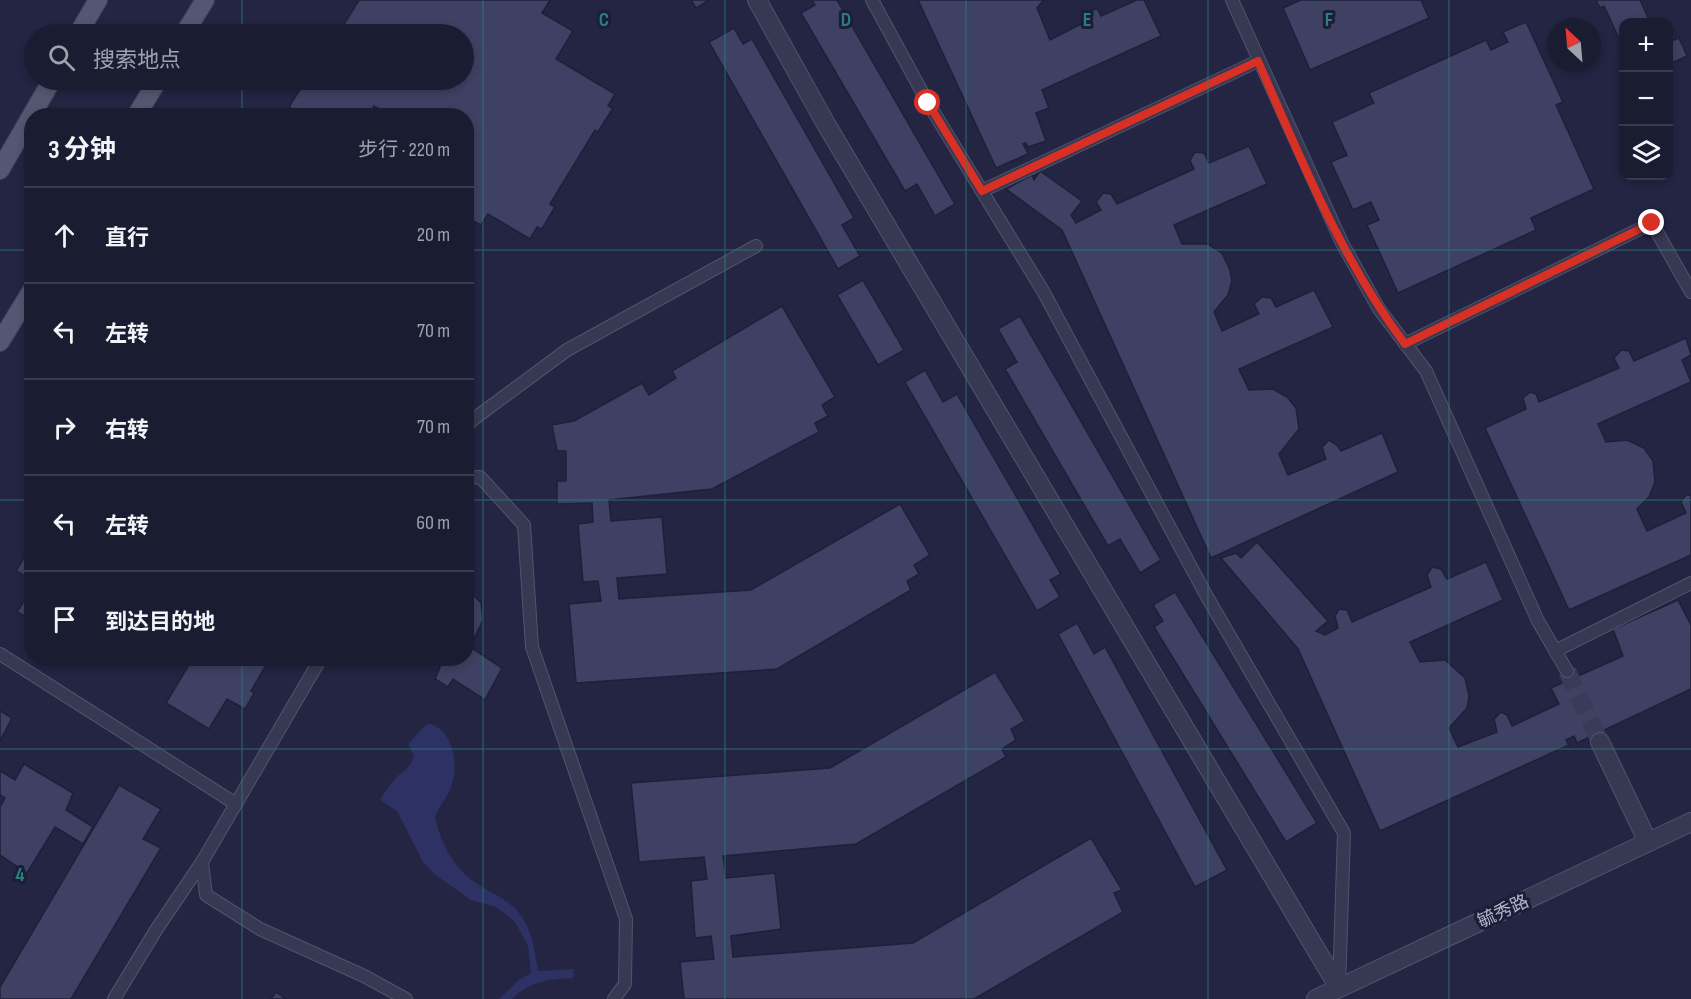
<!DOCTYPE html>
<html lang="zh">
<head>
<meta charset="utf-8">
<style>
  :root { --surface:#1a1c32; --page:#27293e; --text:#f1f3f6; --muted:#9fa1ac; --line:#383a4d }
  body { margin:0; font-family:"Sofia Sans Condensed","Noto Sans SC",sans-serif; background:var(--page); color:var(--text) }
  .controls { position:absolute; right:18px; top:18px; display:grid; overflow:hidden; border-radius:12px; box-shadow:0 3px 9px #0003 }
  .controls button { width:54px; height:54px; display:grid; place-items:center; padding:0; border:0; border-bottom:2px solid var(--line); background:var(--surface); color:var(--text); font:30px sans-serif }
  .compass { position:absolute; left:1547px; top:18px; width:54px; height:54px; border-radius:50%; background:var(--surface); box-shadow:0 3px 9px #0003; rotate:334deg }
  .stop { position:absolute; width:18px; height:18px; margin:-14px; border:4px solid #d93025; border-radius:50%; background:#fff }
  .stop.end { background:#d93025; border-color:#fff; box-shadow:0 2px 6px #0008 }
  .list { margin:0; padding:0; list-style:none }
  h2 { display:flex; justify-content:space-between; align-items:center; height:78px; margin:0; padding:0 24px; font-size:26px }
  h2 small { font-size:20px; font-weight:400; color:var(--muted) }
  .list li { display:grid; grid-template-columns:39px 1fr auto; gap:18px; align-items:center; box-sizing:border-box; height:96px; padding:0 24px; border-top:2px solid var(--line) }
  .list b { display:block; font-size:22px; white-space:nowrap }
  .list em { font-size:20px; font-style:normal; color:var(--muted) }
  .icon { flex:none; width:33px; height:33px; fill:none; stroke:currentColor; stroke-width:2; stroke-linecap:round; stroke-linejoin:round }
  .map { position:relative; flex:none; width:1691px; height:999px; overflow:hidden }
  .search { position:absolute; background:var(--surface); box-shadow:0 3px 9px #0003; left:24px; top:24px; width:450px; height:66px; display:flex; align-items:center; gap:15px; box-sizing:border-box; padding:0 21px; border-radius:33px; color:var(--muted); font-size:22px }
  .panel { position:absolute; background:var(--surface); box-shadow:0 3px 9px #0003; left:24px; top:108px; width:450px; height:558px; border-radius:24px }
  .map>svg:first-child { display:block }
</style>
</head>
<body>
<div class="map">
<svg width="1691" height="999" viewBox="0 0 1691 999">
  <rect width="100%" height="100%" fill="#232543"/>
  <!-- water -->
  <path fill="#2e3163" d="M430 724C454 731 459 766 451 787 447 798 439 806 435 817 441 844 454 870 479 885 499 897 516 903 527 926 534 940 535 956 538 971L574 969 573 978C549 979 530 981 512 999H499L519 980 531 973 528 946 515 922 496 907 471 900 434 874 423 862 397 811 380 800C384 793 389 785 395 779 403 770 410 770 414 756L408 744 426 725Z"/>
  <!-- building -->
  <g fill="#3e4163" stroke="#1e2039" stroke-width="1.5">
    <polygon points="359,0 550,0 542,13 573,31 556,59 615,94 608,106 613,108 598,132 595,130 550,204 555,207 542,229 537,227 530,239 488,214 481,225 466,217 471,204 466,201 466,116 391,116 374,106 369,116 304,116 289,107 306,80 464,80 464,34 338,34"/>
    <polygon points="691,0 709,0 696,8"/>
    <polygon points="812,0 837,0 955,204 935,216 917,184 905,191 801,13 815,5"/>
    <polygon points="918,0 1044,0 1037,8 1050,40 1089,20 1085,14 1097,8 1101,16 1137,0 1144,0 1161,36 1042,90 1049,108 1036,113 1046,141 1028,147 1026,143 1023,144 1028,154 996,168"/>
    <polygon points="1301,0 1421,0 1429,18 1310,70 1283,8"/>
    <polygon points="1596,0 1640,0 1650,22 1624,22 1624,49 1604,6 1600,8"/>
    <polygon points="1526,22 1563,102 1556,105 1594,189 1531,218 1536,230 1398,293 1367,225 1379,220 1371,202 1353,210 1331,162 1347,155 1332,122 1374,103 1369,93 1486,40 1491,50 1508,42 1503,32"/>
    <polygon points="734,28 743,44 752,39 854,218 842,225 860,256 838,269 709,42"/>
    <polygon points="1679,38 1687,56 1668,65 1668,42"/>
    <polygon points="1249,146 1267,184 1174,225 1182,244 1208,244 1222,253 1230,270 1232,281 1228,295 1214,312 1222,331 1259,314 1254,304 1262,297 1271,298 1276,307 1314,290 1333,327 1239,369 1249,390 1273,389 1287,397 1296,408 1299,429 1279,454 1288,475 1326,459 1322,447 1329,440 1337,445 1341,451 1382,433 1398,472 1211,558 1062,230 1006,189 1032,175 1034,180 1040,171 1082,201 1071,215 1076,223 1101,210 1096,202 1103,193 1111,194 1117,204 1194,169 1190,160 1195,152 1204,153 1209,163"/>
    <polygon points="863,280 904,350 878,365 837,295"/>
    <polygon points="782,306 835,397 822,405 828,416 815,423 819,432 712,489 609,500 611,521 662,517 667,574 617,578 619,599 751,590 900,504 930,555 914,565 919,574 907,581 911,590 777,669 576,683 569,604 601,601 598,581 583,582 578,524 593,522 592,503 557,504 557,481 566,481 566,451 557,451 552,425 574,421 642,383 649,395 676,378 672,371"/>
    <polygon points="1020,316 1161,560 1140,573 1120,539 1108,546 1005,369 1017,362 998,329"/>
    <polygon points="1686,338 1691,355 1682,360 1691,382 1598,424 1606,442 1627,440 1644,448 1653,461 1655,482 1649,497 1637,509 1647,531 1686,513 1681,502 1686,495 1691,495 1691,555 1569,610 1485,428 1526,409 1523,398 1530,392 1536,394 1539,402 1619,368 1614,358 1621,350 1629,351 1634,361"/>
    <polygon points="925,370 943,402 957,394 1061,574 1050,580 1060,597 1037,611 905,382"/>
    <polygon points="1257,542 1328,621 1316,631 1325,635 1338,628 1335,616 1339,609 1347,610 1352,622 1431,587 1427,575 1432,567 1441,569 1447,579 1486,562 1503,600 1410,642 1420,662 1445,660 1465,678 1469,696 1467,708 1449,728 1458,747 1497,732 1494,719 1501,712 1507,715 1512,726 1559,704 1551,688 1623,656 1613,629 1678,600 1691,625 1691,689 1577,743 1574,736 1566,740 1569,745 1380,831 1298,649 1221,558 1236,553 1241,558"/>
    <polygon points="27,552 32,555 32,580 16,571"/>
    <polygon points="466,587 481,603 483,620 470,647 502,668 485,700 453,679 448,687 435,679 444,658 466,658"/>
    <polygon points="32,588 32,620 17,612"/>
    <polygon points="1175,592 1317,823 1286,842 1154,627 1163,621 1153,605"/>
    <polygon points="1077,623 1094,654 1105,647 1227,870 1195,887 1058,634"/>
    <polygon points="193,658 270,658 251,691 254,693 245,709 227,699 209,729 166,703"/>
    <polygon points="995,672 1025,721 1011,729 1016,740 1002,749 1006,757 856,844 723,856 726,878 775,873 781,929 731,936 733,957 913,943 1091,838 1122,890 1114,893 1123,912 974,999 684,999 680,962 714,959 711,936 695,938 691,881 707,879 704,857 639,862 631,783 830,768"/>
    <polygon points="0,711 12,718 0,741"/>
    <polygon points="24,764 73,793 66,810 93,827 83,844 55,827 27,873 0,855 0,807 5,798 0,795 0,771 15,780"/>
    <polygon points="119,785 161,809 143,839 161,848 71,999 0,999 0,987"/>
    <polygon points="276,992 286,999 271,999"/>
  </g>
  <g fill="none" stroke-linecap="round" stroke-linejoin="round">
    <!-- minor-tunnel -->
    <polyline stroke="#393b58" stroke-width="18" stroke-dasharray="18 9" stroke-linecap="butt" points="1567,671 1600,742"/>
    <defs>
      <g id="service">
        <polyline points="872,0 928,103 1043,291 1206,595 1344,833 1339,987"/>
        <polyline points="1232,0 1342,243 1379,309 1426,371 1538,621 1567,671"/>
        <polyline points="982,191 1258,61"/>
        <polyline points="1405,344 1652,223 1691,292"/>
        <polyline points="466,428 471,421 567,350 756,246"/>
        <polyline points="466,478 480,477 524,525 532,647 626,919 625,984 614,999"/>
        <polyline points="1557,650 1691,583"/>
        <polyline points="0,654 236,804"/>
        <polyline points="321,658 202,862 206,895 260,929 364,976 406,999"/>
        <polyline points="114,999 156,930 202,862"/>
      </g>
      <polyline id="pedestrian" points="757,0 826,124 1339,988"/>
      <polyline id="minor" points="1600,742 1648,842"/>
      <polyline id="tertiary" points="1316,999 1691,822"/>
      <g id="primary">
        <polyline points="78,34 98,0"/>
        <polyline points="184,34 205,0"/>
        <polyline points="136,116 158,80"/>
        <polyline points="0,170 52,80"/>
        <polyline points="0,342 32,290"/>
      </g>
    </defs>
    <!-- service casing -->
    <use href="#service" stroke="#52546c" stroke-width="14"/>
    <!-- pedestrian casing -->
    <use href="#pedestrian" stroke="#52546c" stroke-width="20"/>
    <!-- minor casing -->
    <use href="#minor" stroke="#52546c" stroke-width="20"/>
    <!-- tertiary casing -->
    <use href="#tertiary" stroke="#52546c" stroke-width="20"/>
    <!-- primary casing -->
    <use href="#primary" stroke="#3e3f58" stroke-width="20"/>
    <!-- service -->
    <use href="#service" stroke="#373952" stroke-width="12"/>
    <!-- pedestrian -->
    <use href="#pedestrian" stroke="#373952" stroke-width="18"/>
    <!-- minor -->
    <use href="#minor" stroke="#373952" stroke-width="18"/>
    <!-- tertiary -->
    <use href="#tertiary" stroke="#373952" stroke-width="18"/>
    <!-- primary -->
    <use href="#primary" stroke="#555772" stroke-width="18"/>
  </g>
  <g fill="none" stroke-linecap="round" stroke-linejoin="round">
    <!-- route -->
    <path stroke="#d93025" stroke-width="8" d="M928 103 982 191 1258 61C1300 157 1341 259 1405 344L1652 223"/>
  </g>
  <!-- grid -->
  <path fill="none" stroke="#287f7c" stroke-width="1.5" stroke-opacity="0.55" d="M242 0V34M483 0V999M725 0V999M966 0V999M1208 0V999M1449 0V999M242 80V116M0 250H32M466 250H1691M0 500H32M466 500H1691M242 658V999M0 749H1691"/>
  <g text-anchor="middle" stroke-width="6" stroke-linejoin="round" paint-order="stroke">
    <!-- street labels -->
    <g font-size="18" fill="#b4b5cc" stroke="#1c1d37">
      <text transform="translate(1503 911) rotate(-25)" y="6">毓秀路</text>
    </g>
  </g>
  <g font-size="20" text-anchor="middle" font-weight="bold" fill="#287f7c" stroke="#1c1d37" stroke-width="6" stroke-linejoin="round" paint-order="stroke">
    <text x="604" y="26">C</text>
    <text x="846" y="26">D</text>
    <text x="1087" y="26">E</text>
    <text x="1329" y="26">F</text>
    <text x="20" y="881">4</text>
  </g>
</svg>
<div class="controls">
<button>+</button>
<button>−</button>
<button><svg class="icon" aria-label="layers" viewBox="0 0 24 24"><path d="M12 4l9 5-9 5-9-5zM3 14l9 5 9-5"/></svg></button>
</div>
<svg class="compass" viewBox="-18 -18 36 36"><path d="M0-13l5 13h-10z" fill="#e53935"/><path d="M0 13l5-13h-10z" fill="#9fa1ac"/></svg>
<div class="stop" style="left:928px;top:103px"></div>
<div class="stop end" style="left:1652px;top:223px"></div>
<div class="search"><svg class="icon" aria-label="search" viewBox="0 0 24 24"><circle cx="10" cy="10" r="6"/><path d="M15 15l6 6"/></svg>搜索地点</div>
<section class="panel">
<h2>3 分钟<small>步行 · 220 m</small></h2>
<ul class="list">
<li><svg class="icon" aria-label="ahead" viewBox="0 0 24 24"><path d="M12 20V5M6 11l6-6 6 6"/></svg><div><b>直行</b></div><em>20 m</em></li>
<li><svg class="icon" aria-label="left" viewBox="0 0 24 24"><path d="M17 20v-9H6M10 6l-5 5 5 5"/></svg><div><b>左转</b></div><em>70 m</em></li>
<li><svg class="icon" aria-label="right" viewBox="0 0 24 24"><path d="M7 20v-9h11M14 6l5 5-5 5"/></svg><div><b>右转</b></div><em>70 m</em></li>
<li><svg class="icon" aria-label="left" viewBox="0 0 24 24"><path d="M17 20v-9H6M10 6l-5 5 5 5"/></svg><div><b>左转</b></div><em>60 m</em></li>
<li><svg class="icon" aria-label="arrive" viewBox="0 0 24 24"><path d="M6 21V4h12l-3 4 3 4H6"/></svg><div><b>到达目的地</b></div></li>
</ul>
</section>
</div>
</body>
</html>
